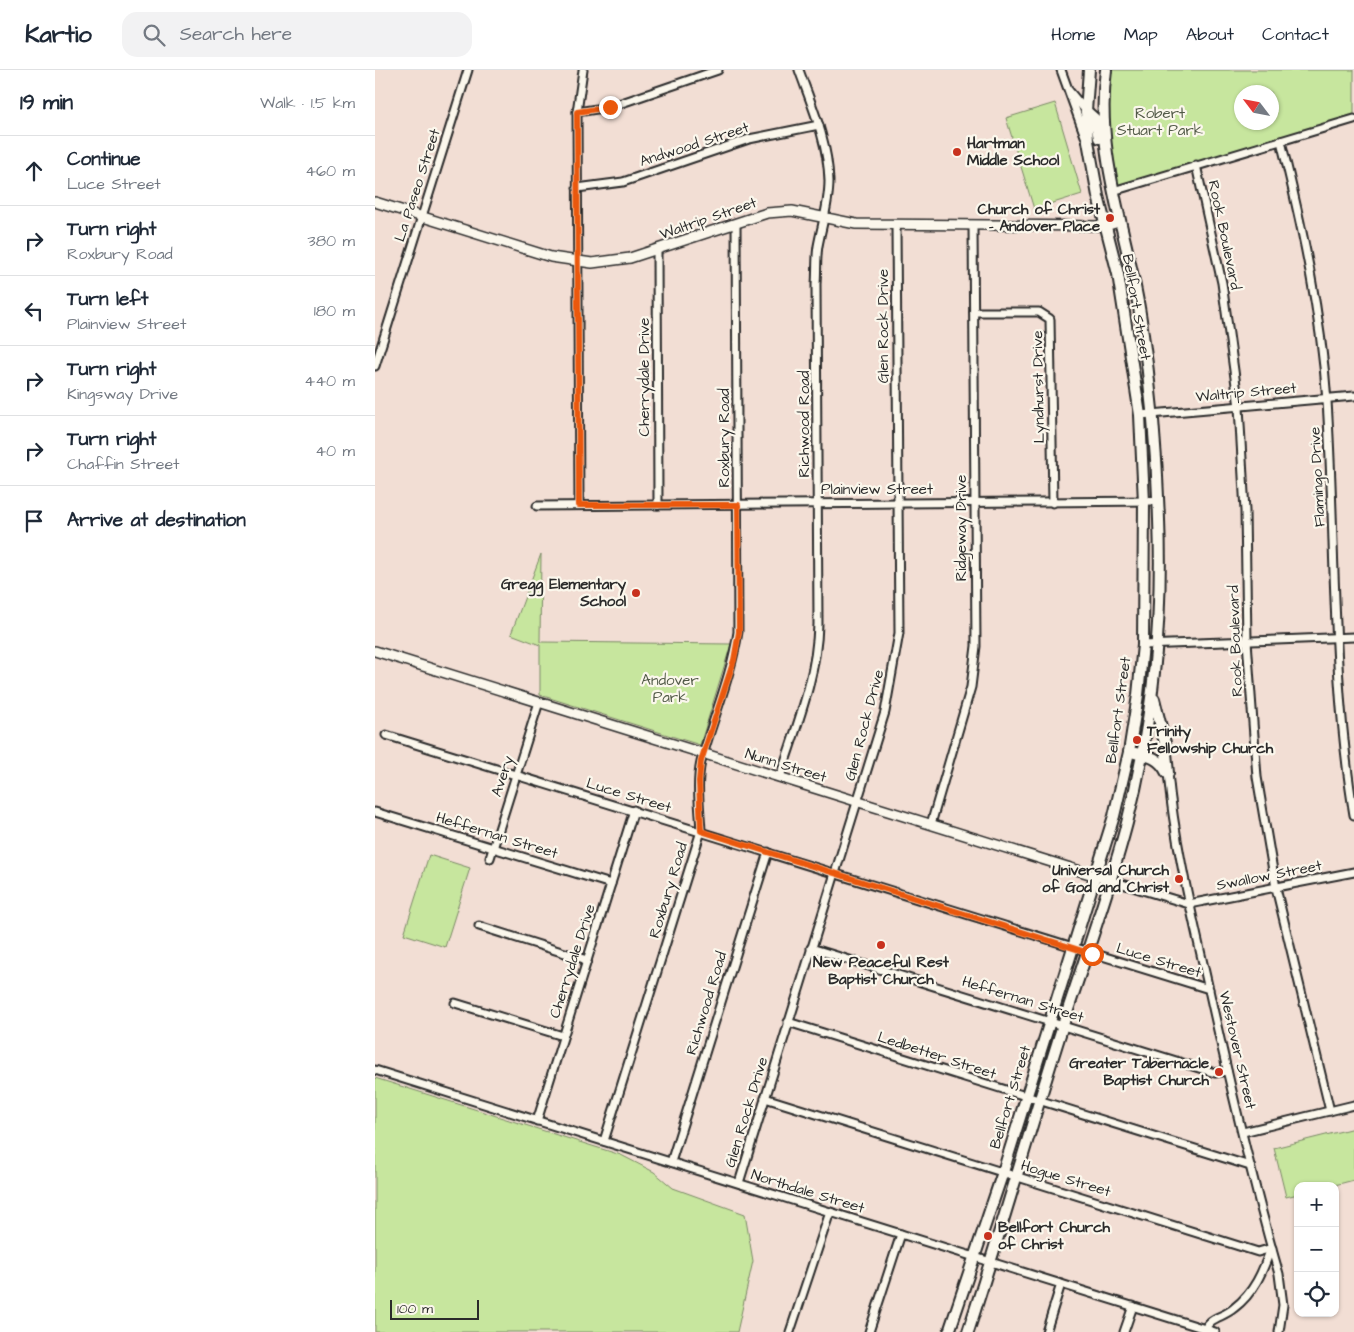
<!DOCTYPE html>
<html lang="en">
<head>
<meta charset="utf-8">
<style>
  :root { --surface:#fff; --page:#f2f2f3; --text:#1f2937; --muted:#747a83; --line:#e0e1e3 }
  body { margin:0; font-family:"Architects Daughter",sans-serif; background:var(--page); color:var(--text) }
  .controls { position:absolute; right:15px; bottom:15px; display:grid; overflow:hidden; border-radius:10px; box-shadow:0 1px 4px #0004 }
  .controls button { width:45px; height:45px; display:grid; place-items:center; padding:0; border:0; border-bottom:1px solid var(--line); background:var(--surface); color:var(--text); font:25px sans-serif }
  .compass { position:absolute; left:859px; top:15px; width:45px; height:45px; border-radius:50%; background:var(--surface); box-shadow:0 1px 4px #0004; rotate:302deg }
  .scale { position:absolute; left:15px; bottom:12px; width:89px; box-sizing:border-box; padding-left:5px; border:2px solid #2b2b2b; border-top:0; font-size:14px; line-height:18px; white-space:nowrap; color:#2b2b2b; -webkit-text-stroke:4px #fbf7ec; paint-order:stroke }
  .stop { position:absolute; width:15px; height:15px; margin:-11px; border:4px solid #ea580c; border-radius:50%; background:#fff }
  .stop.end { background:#ea580c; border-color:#fff; box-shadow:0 1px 5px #0008 }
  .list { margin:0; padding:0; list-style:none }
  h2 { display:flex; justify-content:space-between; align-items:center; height:65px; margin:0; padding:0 20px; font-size:21px }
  h2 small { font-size:16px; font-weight:400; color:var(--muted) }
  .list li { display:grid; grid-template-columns:32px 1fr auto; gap:15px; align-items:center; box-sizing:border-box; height:70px; padding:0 20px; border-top:1px solid var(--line) }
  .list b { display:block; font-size:19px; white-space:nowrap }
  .list p { margin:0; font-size:16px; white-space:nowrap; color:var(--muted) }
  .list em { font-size:16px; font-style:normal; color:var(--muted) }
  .icon { flex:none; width:28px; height:28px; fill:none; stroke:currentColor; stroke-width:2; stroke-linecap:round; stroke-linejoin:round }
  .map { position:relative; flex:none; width:979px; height:1262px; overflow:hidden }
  header { display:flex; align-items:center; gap:30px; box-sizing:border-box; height:70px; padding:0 25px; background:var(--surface); border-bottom:1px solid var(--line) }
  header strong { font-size:24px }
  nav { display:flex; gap:28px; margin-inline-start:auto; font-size:18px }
  .search { width:350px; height:45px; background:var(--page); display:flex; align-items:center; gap:12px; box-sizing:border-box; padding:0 18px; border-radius:15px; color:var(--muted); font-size:19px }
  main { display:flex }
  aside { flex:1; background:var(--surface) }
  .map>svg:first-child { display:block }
</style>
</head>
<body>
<header>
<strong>Kartio</strong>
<div class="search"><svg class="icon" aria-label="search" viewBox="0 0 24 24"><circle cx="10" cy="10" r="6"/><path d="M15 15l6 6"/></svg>Search here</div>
<nav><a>Home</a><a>Map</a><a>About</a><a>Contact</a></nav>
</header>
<main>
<aside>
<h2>19 min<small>Walk · 1.5 km</small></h2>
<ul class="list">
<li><svg class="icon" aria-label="ahead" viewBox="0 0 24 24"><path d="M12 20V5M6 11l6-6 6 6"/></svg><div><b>Continue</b><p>Luce Street</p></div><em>460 m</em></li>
<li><svg class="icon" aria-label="right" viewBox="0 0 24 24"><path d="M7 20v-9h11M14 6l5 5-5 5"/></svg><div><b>Turn right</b><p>Roxbury Road</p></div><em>380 m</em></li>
<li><svg class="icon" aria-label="left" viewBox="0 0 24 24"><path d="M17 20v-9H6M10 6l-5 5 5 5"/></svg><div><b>Turn left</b><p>Plainview Street</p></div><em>180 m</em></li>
<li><svg class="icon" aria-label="right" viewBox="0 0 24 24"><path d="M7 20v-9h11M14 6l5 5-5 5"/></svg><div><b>Turn right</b><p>Kingsway Drive</p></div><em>440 m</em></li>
<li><svg class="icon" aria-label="right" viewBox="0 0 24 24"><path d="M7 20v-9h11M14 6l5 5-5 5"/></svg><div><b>Turn right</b><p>Chaffin Street</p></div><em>40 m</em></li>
<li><svg class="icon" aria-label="arrive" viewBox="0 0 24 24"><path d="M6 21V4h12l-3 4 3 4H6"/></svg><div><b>Arrive at destination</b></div></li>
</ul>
</aside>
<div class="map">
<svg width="979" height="1262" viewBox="0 0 979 1262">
  <rect width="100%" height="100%" fill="#f2ded4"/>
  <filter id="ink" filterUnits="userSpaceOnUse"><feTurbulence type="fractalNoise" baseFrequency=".02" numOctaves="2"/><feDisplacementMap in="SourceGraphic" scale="10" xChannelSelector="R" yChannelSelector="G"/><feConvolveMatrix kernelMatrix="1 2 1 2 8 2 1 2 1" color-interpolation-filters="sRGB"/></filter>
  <g filter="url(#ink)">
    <!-- green -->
    <g fill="#c7e69e" stroke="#798864" fill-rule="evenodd">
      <path d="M735 0H979V48L743 117 741 116 733 59ZM866 22H896V52H866Z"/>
      <polygon points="680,33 707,124 659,139 631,48"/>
      <polygon points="166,484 165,572 356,574 325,675 165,625 165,575 136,564"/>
      <polygon points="54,785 95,798 70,877 29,864"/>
      <polygon points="0,1008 246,1085 279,1102 298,1118 370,1144 378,1191 362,1262 0,1262"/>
      <polygon points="979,1058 979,1110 956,1116 923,1116 923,1124 911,1127 899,1078"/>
    </g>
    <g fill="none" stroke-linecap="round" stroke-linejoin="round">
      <defs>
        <g id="minor">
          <polyline points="686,0 710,66"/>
          <polyline points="695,22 711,41"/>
          <polyline points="202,42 235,37 343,0"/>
          <path d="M906 71C927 156 946 243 952 331 961 469 956 608 979 745"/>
          <polyline points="821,95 847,213 864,337 870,441 872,571 882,707 901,818 955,1041"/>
          <polyline points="202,118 248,112 374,69 444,55"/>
          <polyline points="738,121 979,49"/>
          <polyline points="282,180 283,435"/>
          <polyline points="599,242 664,242 675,249 678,433"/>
          <polyline points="0,296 93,0"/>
          <polyline points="765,345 979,326"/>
          <polyline points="204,435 202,42 208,0"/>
          <polyline points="162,436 782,431"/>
          <polyline points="768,575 979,567"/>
          <polyline points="11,665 834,919"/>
          <path d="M793 703C800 777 818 848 834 920 855 1015 877 1111 904 1204L908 1235 904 1262"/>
          <path d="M405 707C421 657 442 607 443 554L441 214C442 202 441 188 443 176 447 154 454 134 454 111 453 72 437 36 424 0"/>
          <polyline points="0,742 236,814"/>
          <polyline points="556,754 596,617 601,576 598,156"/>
          <polyline points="115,788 164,632"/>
          <polyline points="734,810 814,834 979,802"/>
          <polyline points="104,856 212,890"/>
          <polyline points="436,878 840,1003 852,1001"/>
          <polyline points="80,933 188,966"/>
          <polyline points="413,952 875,1096"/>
          <polyline points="0,1000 840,1262"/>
          <polyline points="390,1028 883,1182 897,1178"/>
          <polyline points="162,1051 259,740"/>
          <polyline points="868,1062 979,1035"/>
          <path d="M229 1071 326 761C325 739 321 714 326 692 338 648 356 607 363 562L361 153"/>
          <polyline points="296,1092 393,782"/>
          <polyline points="364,1113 510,642 524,563 521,156"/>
          <path d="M829 1261C835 1246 848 1248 859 1238 879 1223 888 1201 896 1178"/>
          <polyline points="415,1262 455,1142"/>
          <polyline points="494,1262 526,1164"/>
          <polyline points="671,1262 686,1214"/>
          <polyline points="749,1262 758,1236"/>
        </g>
        <g id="tertiary">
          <polyline points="0,132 176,187 217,193 255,188 392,143 417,141 481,154 730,156 744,152"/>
          <polyline points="0,581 734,810"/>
        </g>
        <g id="secondary">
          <polyline points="711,41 720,49 724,68"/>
          <polyline points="779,629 790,673 793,703"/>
          <path d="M760 683C775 686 785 688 792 703"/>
          <polyline points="574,1262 628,1102 739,746 754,682 763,625 768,575 769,432 765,345 743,204 723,126 713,71 711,41 714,0"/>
          <path d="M593 1262C626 1161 655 1059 687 958 709 890 734 822 752 753 777 655 788 551 784 450 782 383 776 316 766 250 754 166 719 86 731 0"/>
        </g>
      </defs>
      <!-- minor casing -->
      <use href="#minor" stroke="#2b2b2b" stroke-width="11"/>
      <!-- tertiary casing -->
      <use href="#tertiary" stroke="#2b2b2b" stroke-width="12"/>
      <!-- secondary casing -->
      <use href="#secondary" stroke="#2b2b2b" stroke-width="14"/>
      <!-- minor -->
      <use href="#minor" stroke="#fbf7ec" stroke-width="7"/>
      <!-- tertiary -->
      <use href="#tertiary" stroke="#fbf7ec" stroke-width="9"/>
      <!-- secondary -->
      <use href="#secondary" stroke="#fbf7ec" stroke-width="10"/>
    </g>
  </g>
  <g fill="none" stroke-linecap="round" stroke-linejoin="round" filter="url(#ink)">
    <!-- route -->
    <polyline stroke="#ea580c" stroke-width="6" points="235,37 202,42 204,435 363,435 364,562 359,590 326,691 324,711 326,761 717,884"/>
  </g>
  <!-- markers -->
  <g fill="#c8321e" stroke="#fbf7ec" stroke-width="2">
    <circle cx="582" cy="82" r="5"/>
    <circle cx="735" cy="148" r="5"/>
    <circle cx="261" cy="523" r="5"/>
    <circle cx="762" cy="670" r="5"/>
    <circle cx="804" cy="809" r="5"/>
    <circle cx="506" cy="875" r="5"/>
    <circle cx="844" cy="1002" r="5"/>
    <circle cx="613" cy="1166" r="5"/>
  </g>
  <g text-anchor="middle" stroke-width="4.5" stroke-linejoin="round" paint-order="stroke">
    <!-- park labels -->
    <g font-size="15" fill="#525a48" stroke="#fbf7ec">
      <text x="785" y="48">Robert<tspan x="785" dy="17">Stuart Park</tspan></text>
      <text x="295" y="615">Andover<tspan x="295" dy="17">Park</tspan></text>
    </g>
    <!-- poi labels -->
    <g font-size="15" font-weight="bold" fill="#2b2b2b" stroke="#fbf7ec" text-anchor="end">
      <text x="592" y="78" text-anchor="start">Hartman<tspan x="592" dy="17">Middle School</tspan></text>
      <text x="725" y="144">Church of Christ<tspan x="725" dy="17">- Andover Place</tspan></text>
      <text x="251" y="519">Gregg Elementary<tspan x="251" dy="17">School</tspan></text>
      <text x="772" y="666" text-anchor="start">Trinity<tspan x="772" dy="17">Fellowship Church</tspan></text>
      <text x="794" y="805">Universal Church<tspan x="794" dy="17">of God and Christ</tspan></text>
      <text x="506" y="897" text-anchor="middle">New Peaceful Rest<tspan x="506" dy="17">Baptist Church</tspan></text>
      <text x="834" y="998">Greater Tabernacle<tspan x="834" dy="17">Baptist Church</tspan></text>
      <text x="623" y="1162" text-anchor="start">Bellfort Church<tspan x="623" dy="17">of Christ</tspan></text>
    </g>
    <!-- street labels -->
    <g font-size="15" fill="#2b2b2b" stroke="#fbf7ec">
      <text transform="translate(319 74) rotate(-18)" y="5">Andwood Street</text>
      <text transform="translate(42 115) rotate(-72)" y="5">La Paseo Street</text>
      <text transform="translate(333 148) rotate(-19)" y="5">Waltrip Street</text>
      <text transform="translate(850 165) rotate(78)" y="5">Rook Boulevard</text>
      <text transform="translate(762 237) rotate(80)" y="5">Bellfort Street</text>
      <text transform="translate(508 256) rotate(-90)" y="5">Glen Rock Drive</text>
      <text transform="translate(269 307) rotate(-90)" y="5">Cherrydale Drive</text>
      <text transform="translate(663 317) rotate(-91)" y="5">Lyndhurst Drive</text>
      <text transform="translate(871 322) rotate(-5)" y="5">Waltrip Street</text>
      <text transform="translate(429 354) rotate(-90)" y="5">Richwood Road</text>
      <text transform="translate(349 368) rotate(-90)" y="5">Roxbury Road</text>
      <text transform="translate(942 407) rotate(-93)" y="5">Flamingo Drive</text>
      <text x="502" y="424">Plainview Street</text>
      <text transform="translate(586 458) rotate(-90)" y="5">Ridgeway Drive</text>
      <text transform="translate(860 571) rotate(-92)" y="5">Rook Boulevard</text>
      <text transform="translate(743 640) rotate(-82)" y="5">Bellfort Street</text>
      <text transform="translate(489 655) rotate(-75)" y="5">Glen Rock Drive</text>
      <text transform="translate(411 695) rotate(17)" y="5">Nunn Street</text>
      <text transform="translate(127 706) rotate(-72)" y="5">Avery</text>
      <text transform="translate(254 725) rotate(17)" y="5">Luce Street</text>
      <text transform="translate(122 765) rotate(17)" y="5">Heffernan Street</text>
      <text transform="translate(894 805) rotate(-11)" y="5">Swallow Street</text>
      <text transform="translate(293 820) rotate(-73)" y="5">Roxbury Road</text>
      <text transform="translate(784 890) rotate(17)" y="5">Luce Street</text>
      <text transform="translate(197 891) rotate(-72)" y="5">Cherrydale Drive</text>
      <text transform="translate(648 929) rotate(17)" y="5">Heffernan Street</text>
      <text transform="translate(331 933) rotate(-73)" y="5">Richwood Road</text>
      <text transform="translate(863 980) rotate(77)" y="5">Westover Street</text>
      <text transform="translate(562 985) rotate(18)" y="5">Ledbetter Street</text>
      <text transform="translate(635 1027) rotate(-73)" y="5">Bellfort Street</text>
      <text transform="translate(371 1042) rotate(-73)" y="5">Glen Rock Drive</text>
      <text transform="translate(691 1108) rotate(17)" y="5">Hogue Street</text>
      <text transform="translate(433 1121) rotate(17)" y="5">Northdale Street</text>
    </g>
  </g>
</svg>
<div class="controls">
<button>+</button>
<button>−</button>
<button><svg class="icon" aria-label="locate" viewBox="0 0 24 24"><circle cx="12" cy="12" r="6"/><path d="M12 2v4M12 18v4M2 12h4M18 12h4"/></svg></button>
</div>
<svg class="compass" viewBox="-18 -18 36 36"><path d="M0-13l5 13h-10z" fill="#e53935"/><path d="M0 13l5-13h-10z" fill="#747a83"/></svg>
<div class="scale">100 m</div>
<div class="stop" style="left:717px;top:884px"></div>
<div class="stop end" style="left:235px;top:37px"></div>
</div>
</main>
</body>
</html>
